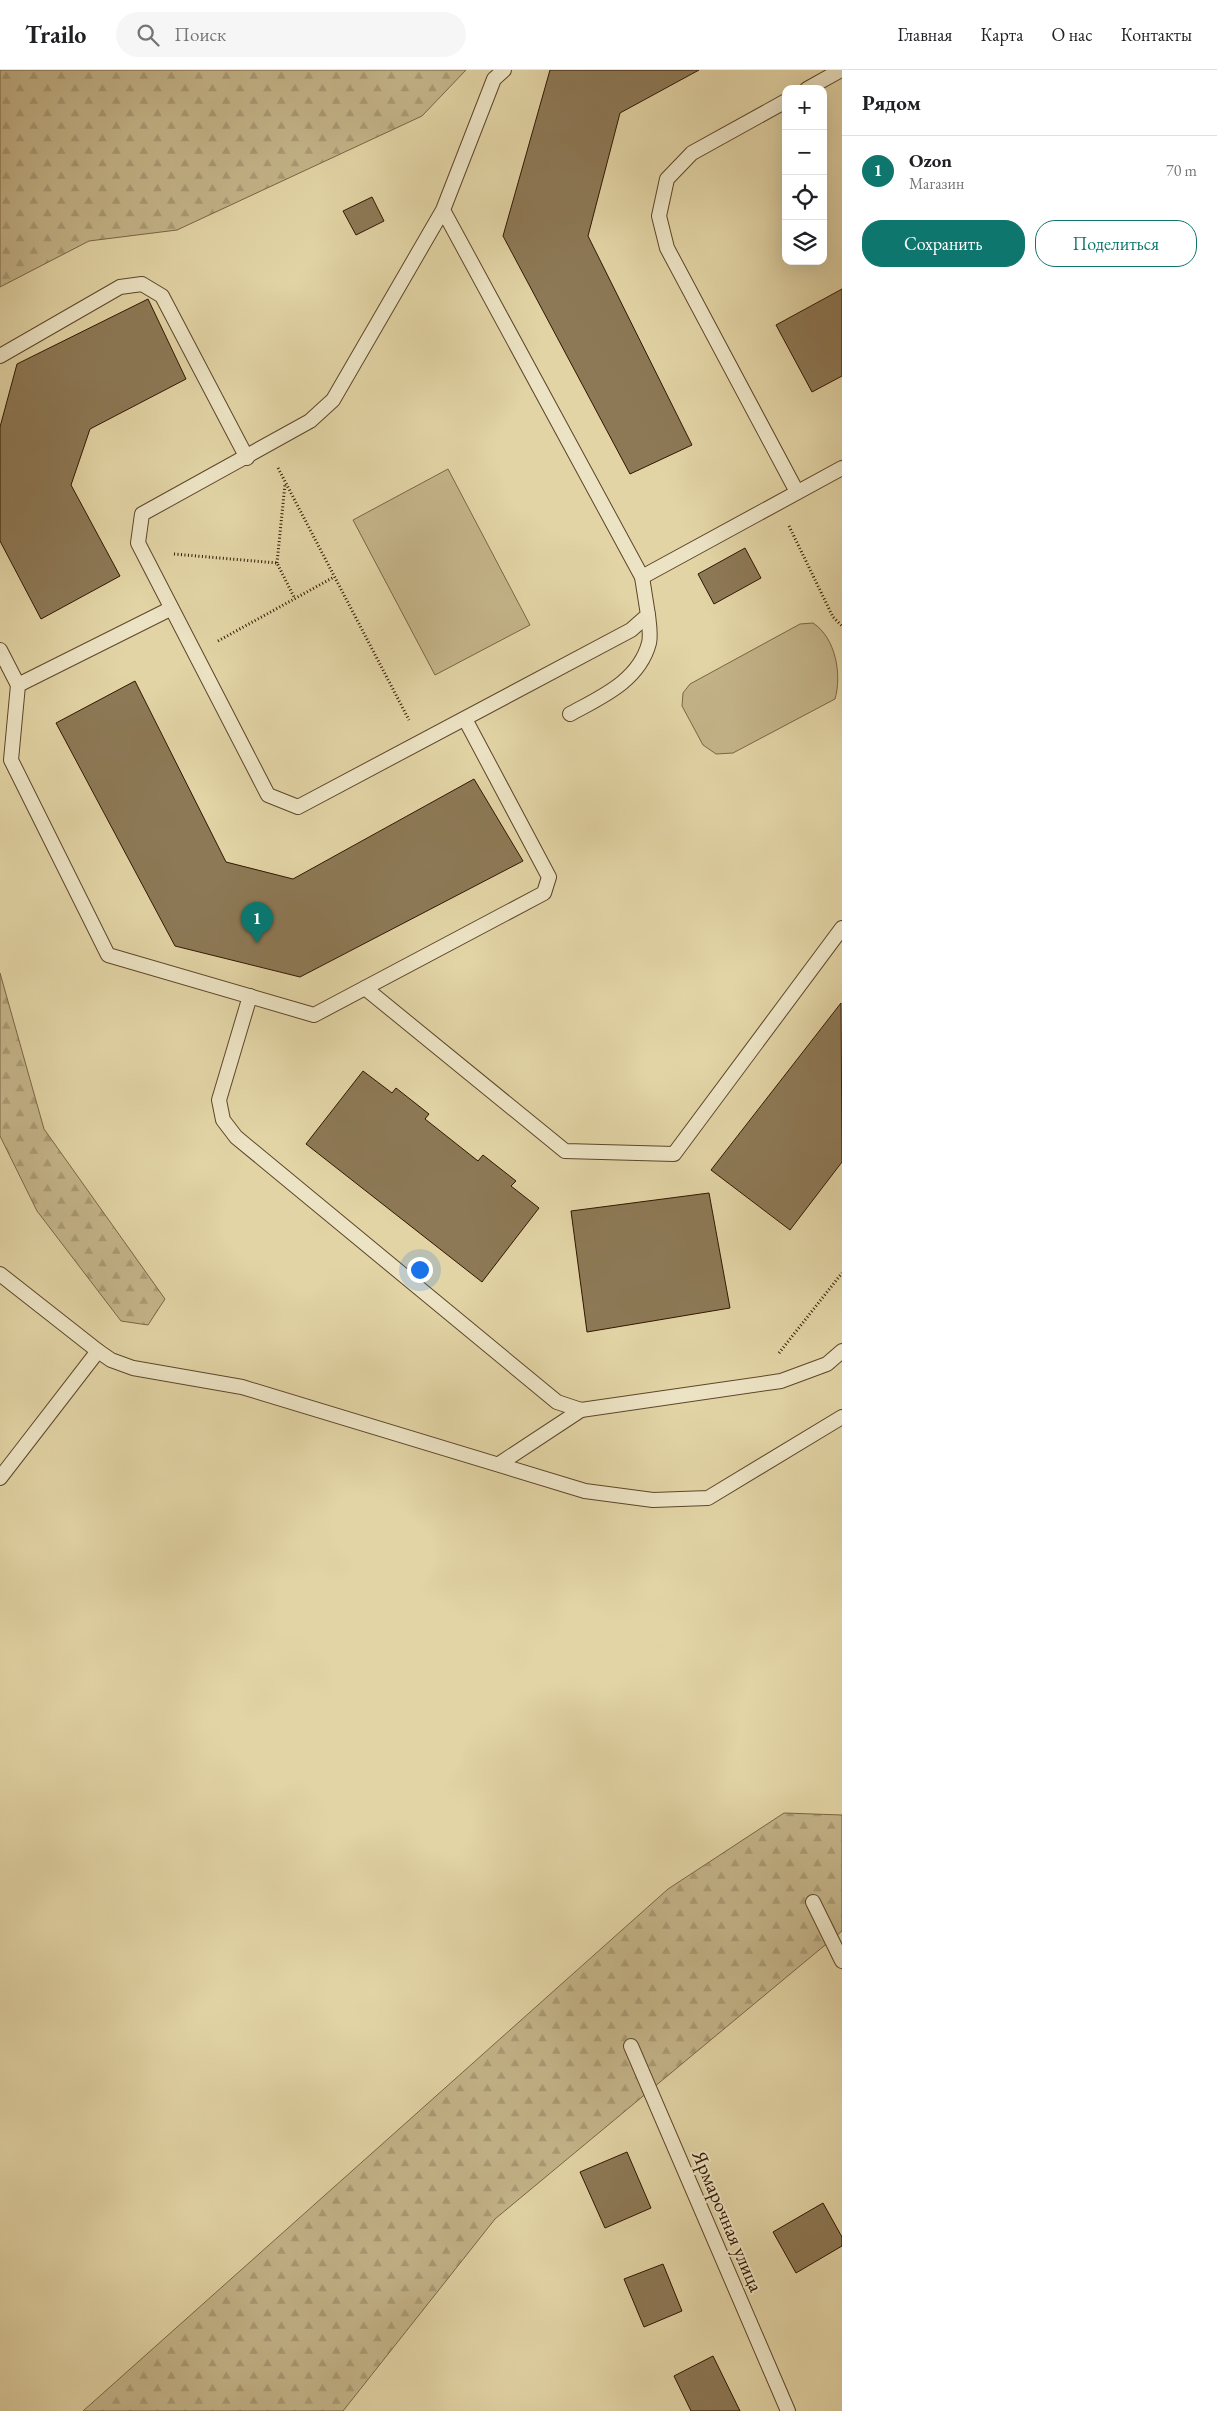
<!DOCTYPE html>
<html lang="ru">
<head>
<meta charset="utf-8">
<style>
  :root { --surface:#fff; --page:#f6f6f6; --text:#202124; --muted:#757577; --line:#e0e0e0; --accent:#0f766e }
  body { margin:0; font-family:"EB Garamond",serif; background:var(--page); color:var(--text) }
  .controls { position:absolute; right:15px; top:15px; display:grid; overflow:hidden; border-radius:10px; box-shadow:0 5px 20px #0002 }
  .controls button { width:45px; height:45px; display:grid; place-items:center; padding:0; border:0; border-bottom:1px solid var(--line); background:var(--surface); color:var(--text); font:25px sans-serif }
  .you { position:absolute; left:419px; top:1199px; width:18px; height:18px; margin:-12px; border:4px solid #fff; border-radius:50%; background:#1a73e8; box-shadow:0 0 0 8px #1a73e833 }
  .badge { display:grid; place-items:center; width:32px; height:32px; border-radius:50%; background:var(--accent); color:#fff; font-size:16px; font-weight:700 }
  .pin { position:absolute; translate:-50% -41px; filter:drop-shadow(0 1px 2px #0008) }
  .pin::after { content:''; position:absolute; top:26px; width:18px; height:15px; background:inherit; clip-path:polygon(0 0,100% 0,50% 100%) }
  .list { margin:0; padding:0; list-style:none }
  h2 { display:flex; justify-content:space-between; align-items:center; height:65px; margin:0; padding:0 20px; font-size:21px }
  h2 small { font-size:16px; font-weight:400; color:var(--muted) }
  .list li { display:grid; grid-template-columns:32px 1fr auto; gap:15px; align-items:center; box-sizing:border-box; height:70px; padding:0 20px; border-top:1px solid var(--line) }
  .list b { display:block; font-size:19px; white-space:nowrap }
  .list p { margin:0; font-size:16px; white-space:nowrap; color:var(--muted) }
  .list em { font-size:16px; font-style:normal; color:var(--muted) }
  .actions { display:flex; gap:10px; padding:15px 20px }
  .actions a { flex:1; padding:11px 0; border:1px solid var(--accent); border-radius:20px; text-align:center; font-size:18px; color:var(--accent) }
  .actions .main { background:var(--accent); color:#fff }
  .icon { flex:none; width:28px; height:28px; fill:none; stroke:currentColor; stroke-width:2; stroke-linecap:round; stroke-linejoin:round }
  .map { position:relative; flex:none; width:842px; height:2341px; overflow:hidden }
  header { display:flex; align-items:center; gap:30px; box-sizing:border-box; height:70px; padding:0 25px; background:var(--surface); border-bottom:1px solid var(--line) }
  header strong { font-size:24px }
  nav { display:flex; gap:28px; margin-inline-start:auto; font-size:18px }
  .search { width:350px; height:45px; background:var(--page); display:flex; align-items:center; gap:12px; box-sizing:border-box; padding:0 18px; border-radius:28px; color:var(--muted); font-size:19px }
  main { display:flex }
  aside { flex:1; background:var(--surface) }
  .map>svg:first-child { display:block }
</style>
</head>
<body>
<header>
<strong>Trailo</strong>
<div class="search"><svg class="icon" aria-label="search" viewBox="0 0 24 24"><circle cx="10" cy="10" r="6"/><path d="M15 15l6 6"/></svg>Поиск</div>
<nav><a>Главная</a><a>Карта</a><a>О нас</a><a>Контакты</a></nav>
</header>
<main>
<div class="map">
<svg width="842" height="2341" viewBox="0 0 842 2341">
  <defs>
    <pattern id="forest-firs" width="22" height="20" patternUnits="userSpaceOnUse" patternTransform="scale(1.25)"><rect width="22" height="20" fill="#c4b489"/><path d="M5 1l3.5 6h-7zM16 11l3.5 6h-7z" fill="#a99a74"/></pattern>
  </defs>
  <rect width="100%" height="100%" fill="#e2d4a5"/>
  <filter id="stains"><feTurbulence type="fractalNoise" baseFrequency=".004" numOctaves="4"/><feColorMatrix values="0 0 0 0 .2 0 0 0 0 .09 0 0 0 0 .02 0 0 0 .5 -.17"/></filter>
  <radialGradient id="worn" r=".72"><stop offset=".6" stop-color="#630" stop-opacity="0"/><stop offset="1" stop-color="#630" stop-opacity=".3"/></radialGradient>
  <!-- forest -->
  <g fill="url(#forest-firs)" stroke="#7a6544">
    <polygon points="0,0 466,0 422,46 177,160 89,171 0,217"/>
    <polygon points="0,903 44,1059 165,1229 148,1255 121,1251 37,1141 0,1066"/>
    <polygon points="784,1743 842,1745 842,1861 495,2149 343,2341 83,2341 668,1819"/>
  </g>
  <!-- park -->
  <g fill="#c4b489" stroke="#7a6544">
    <polygon points="448,399 530,555 435,605 353,450"/>
    <path d="M813 553C836 568 842 605 835 629L733 683 716 684 703 675 682 636 683 623 690 614 800 554Z"/>
  </g>
  <!-- building -->
  <g fill="#8d7956" stroke="#311600">
    <polygon points="550,0 699,0 620,43 588,166 692,375 630,404 503,166"/>
    <polygon points="372,127 384,151 356,165 343,141"/>
    <polygon points="842,219 842,306 812,322 776,255"/>
    <polygon points="148,229 186,309 90,359 71,415 120,506 41,549 0,471 0,357 17,294"/>
    <polygon points="745,478 761,508 714,534 698,504"/>
    <polygon points="135,611 226,792 293,809 474,709 523,791 300,907 175,876 56,653"/>
    <polygon points="841,933 842,1092 790,1160 711,1100"/>
    <polygon points="363,1001 392,1023 396,1018 429,1044 425,1049 478,1091 483,1085 516,1111 511,1116 539,1138 482,1212 306,1074"/>
    <polygon points="709,1123 730,1238 587,1262 571,1141"/>
    <polygon points="627,2082 651,2138 605,2158 580,2102"/>
    <polygon points="823,2133 842,2167 842,2176 796,2203 773,2162"/>
    <polygon points="663,2194 682,2241 644,2257 624,2209"/>
    <polygon points="713,2286 740,2341 691,2341 674,2306"/>
  </g>
  <g fill="none" stroke-linecap="round" stroke-linejoin="round">
    <defs>
      <g id="lane">
        <polyline points="807,19 841,0"/>
        <polyline points="786,31 692,83 667,109 659,146 667,178 797,422"/>
        <polyline points="443,140 642,507 648,545 631,560 298,737 268,725 138,473 142,444 310,351 333,330 443,140 494,9 504,0"/>
        <polyline points="0,286 120,217 142,214 162,226 247,388"/>
        <polyline points="642,507 842,398"/>
        <polyline points="0,580 18,615 170,539"/>
        <polyline points="18,615 11,690 108,885 314,945 544,823 549,807 465,649"/>
        <path d="M570 644C601 627 639 611 649 573 651 565 649 554 648 545"/>
        <polyline points="365,918 565,1081 674,1084 842,858"/>
        <polyline points="250,926 219,1030 223,1050 236,1067 557,1332 581,1340 781,1311 827,1294 842,1281"/>
        <polyline points="0,1204 98,1281 0,1408"/>
        <polyline points="98,1281 111,1290 133,1298 242,1317 585,1421 653,1430 708,1428 842,1347"/>
        <polyline points="499,1394 581,1340"/>
        <polyline points="813,1832 842,1891"/>
        <polyline points="631,1976 788,2341"/>
      </g>
    </defs>
    <!-- lane casing -->
    <use href="#lane" stroke="#5d4629" stroke-width="16"/>
    <!-- path -->
    <g stroke="#311600" stroke-width="3" stroke-dasharray="1 2.5" stroke-linecap="butt">
      <polyline points="278,398 409,650"/>
      <polyline points="789,456 833,547 842,556"/>
      <polyline points="174,484 277,493 295,529"/>
      <polyline points="277,493 285,414"/>
      <polyline points="218,571 334,507"/>
      <polyline points="779,1283 842,1203"/>
    </g>
    <!-- lane -->
    <use href="#lane" stroke="#ece3c4" stroke-width="14"/>
  </g>
  <g text-anchor="middle" stroke-width="4" stroke-linejoin="round" paint-order="stroke">
    <!-- street labels -->
    <g font-size="20" fill="#311600" stroke="#ece3c4">
      <text transform="translate(728 2151) rotate(67)" y="7">Ярмарочная улица</text>
    </g>
  </g>
  <rect width="100%" height="100%" filter="url(#stains)"/>
  <rect width="100%" height="100%" fill="url(#worn)"/>
</svg>
<div class="controls">
<button>+</button>
<button>−</button>
<button><svg class="icon" aria-label="locate" viewBox="0 0 24 24"><circle cx="12" cy="12" r="6"/><path d="M12 2v4M12 18v4M2 12h4M18 12h4"/></svg></button>
<button><svg class="icon" aria-label="layers" viewBox="0 0 24 24"><path d="M12 4l9 5-9 5-9-5zM3 14l9 5 9-5"/></svg></button>
</div>
<div class="you"></div>
<div class="pin badge" style="left:257px;top:873px">1</div>
</div>
<aside>
<h2>Рядом<small></small></h2>
<ul class="list">
<li><span class="badge">1</span><div><b>Ozon</b><p>Магазин</p></div><em>70 m</em></li>
</ul>
<div class="actions"><a class="main">Сохранить</a><a>Поделиться</a></div>
</aside>
</main>
</body>
</html>
